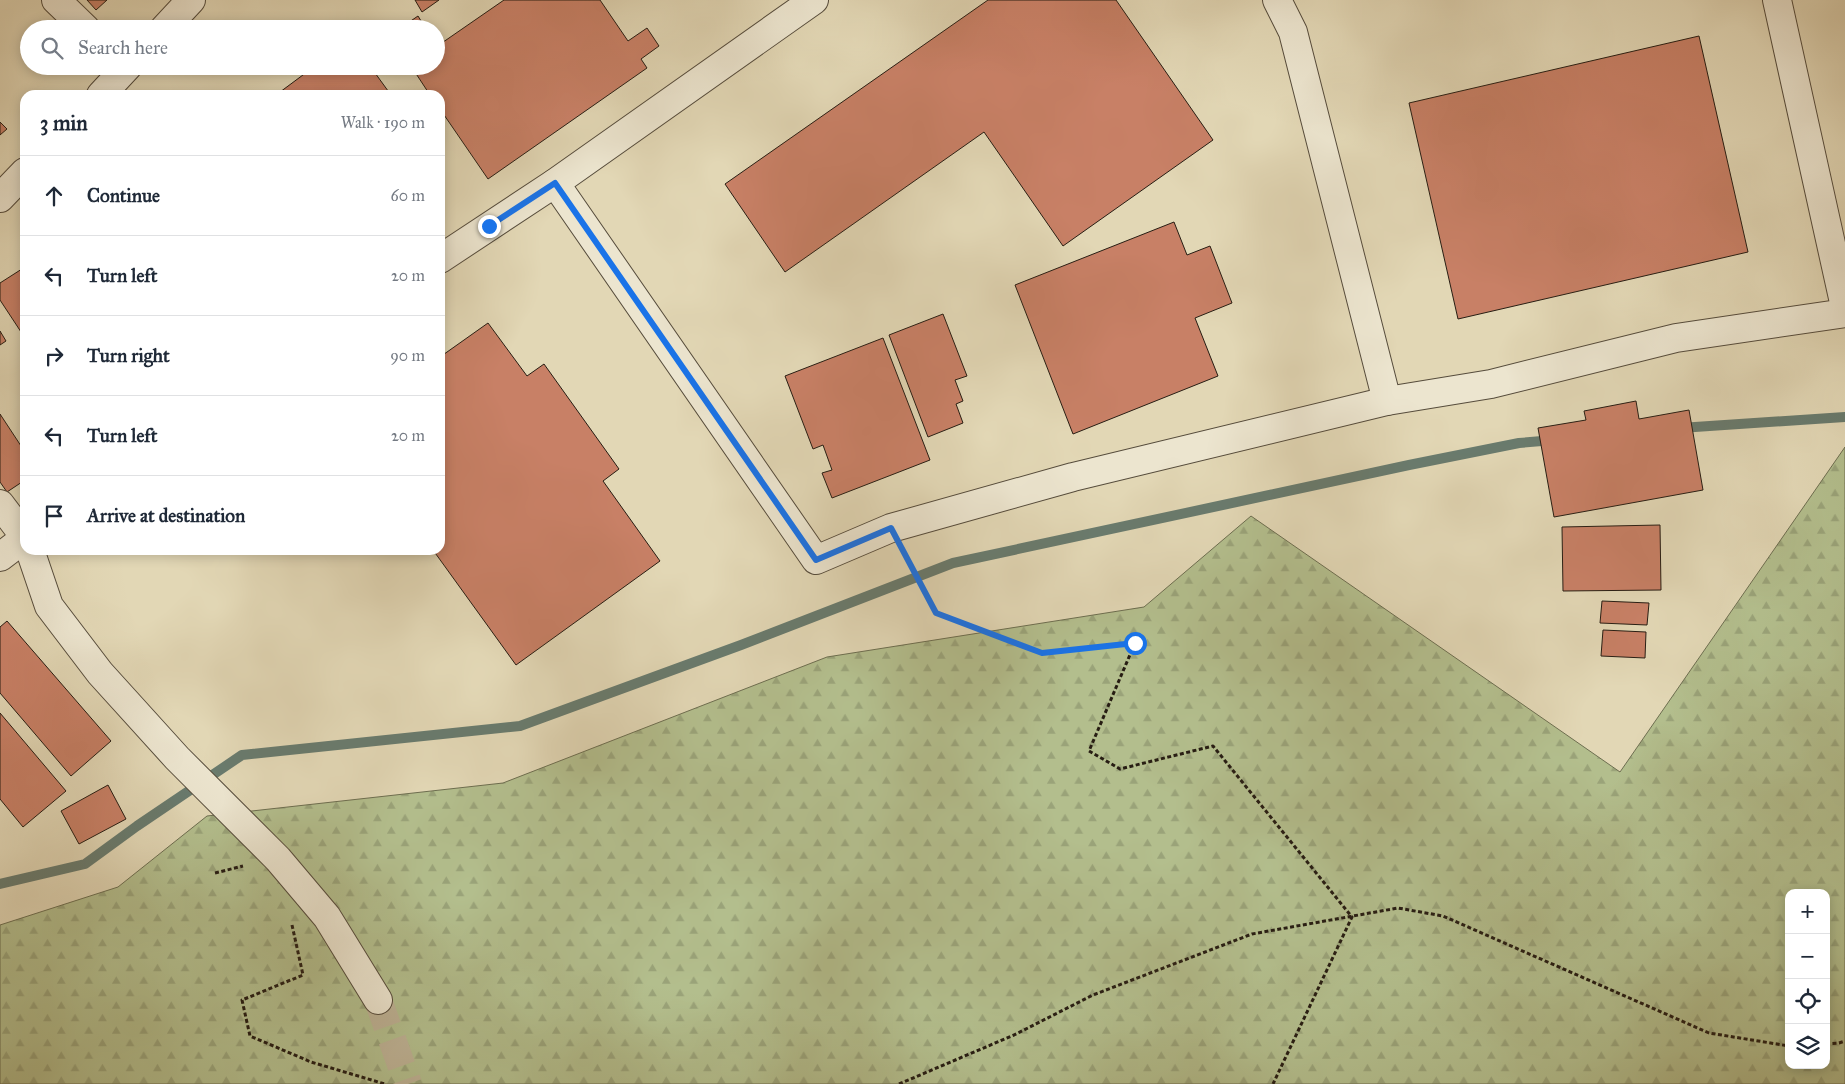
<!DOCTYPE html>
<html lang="en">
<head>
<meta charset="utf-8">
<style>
  :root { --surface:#fff; --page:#f6f6f7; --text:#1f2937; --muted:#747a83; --line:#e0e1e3 }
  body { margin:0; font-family:"IM FELL Great Primer",serif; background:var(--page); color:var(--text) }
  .controls { position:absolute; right:15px; bottom:15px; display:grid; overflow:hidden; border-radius:10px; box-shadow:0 2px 12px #0003 }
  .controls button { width:45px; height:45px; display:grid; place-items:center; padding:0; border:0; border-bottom:1px solid var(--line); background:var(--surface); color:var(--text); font:25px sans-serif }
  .stop { position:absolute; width:15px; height:15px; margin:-11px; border:4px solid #1a73e8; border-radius:50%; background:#fff }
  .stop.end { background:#1a73e8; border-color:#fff; box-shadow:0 1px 5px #0008 }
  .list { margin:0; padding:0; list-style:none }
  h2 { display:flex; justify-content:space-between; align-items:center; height:65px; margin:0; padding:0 20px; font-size:21px }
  h2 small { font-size:16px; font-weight:400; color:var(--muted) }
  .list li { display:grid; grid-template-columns:32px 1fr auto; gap:15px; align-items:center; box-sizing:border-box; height:80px; padding:0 20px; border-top:1px solid var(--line) }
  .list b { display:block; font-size:19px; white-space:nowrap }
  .list em { font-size:16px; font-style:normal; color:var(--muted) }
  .icon { flex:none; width:28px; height:28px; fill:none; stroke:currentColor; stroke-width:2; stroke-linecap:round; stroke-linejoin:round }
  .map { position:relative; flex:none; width:1845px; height:1084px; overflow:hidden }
  .search { position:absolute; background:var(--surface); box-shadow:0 2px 12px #0003; left:20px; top:20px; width:425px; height:55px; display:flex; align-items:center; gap:12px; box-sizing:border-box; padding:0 18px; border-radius:28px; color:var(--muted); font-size:19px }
  .panel { position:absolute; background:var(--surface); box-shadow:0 2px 12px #0003; left:20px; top:90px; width:425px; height:465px; border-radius:15px }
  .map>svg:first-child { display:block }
</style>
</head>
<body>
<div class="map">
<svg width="1845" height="1084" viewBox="0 0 1845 1084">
  <defs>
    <pattern id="forest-firs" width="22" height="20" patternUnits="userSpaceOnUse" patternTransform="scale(1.25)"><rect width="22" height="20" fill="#b3be8d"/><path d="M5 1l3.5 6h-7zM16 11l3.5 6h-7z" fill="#9aa379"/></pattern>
  </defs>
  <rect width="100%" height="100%" fill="#e2d7b5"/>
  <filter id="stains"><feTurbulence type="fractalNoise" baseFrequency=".004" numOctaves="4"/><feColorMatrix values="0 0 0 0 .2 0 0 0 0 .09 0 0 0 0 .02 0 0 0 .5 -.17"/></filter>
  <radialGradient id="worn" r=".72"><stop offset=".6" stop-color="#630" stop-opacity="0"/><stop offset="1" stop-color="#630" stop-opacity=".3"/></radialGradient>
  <!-- forest -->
  <path fill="url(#forest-firs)" stroke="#6d6e50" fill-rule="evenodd" d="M1845 447V1084H0V925L118 887 207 816 503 783 827 657 1144 607 1251 516 1620 772ZM1789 893H1826V1065H1789Z"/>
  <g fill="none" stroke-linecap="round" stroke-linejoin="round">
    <!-- stream -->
    <g stroke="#697b6e" stroke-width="10">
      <polyline points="1680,428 1845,417"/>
      <polyline points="0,884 85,864 137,826 242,755 520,726 741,645 953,563 1409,465 1519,443 1554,440"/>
    </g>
  </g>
  <!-- building -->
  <g fill="#c88066" stroke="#271d13">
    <polygon points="87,0 107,0 96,10"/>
    <polygon points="415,0 439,0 422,12"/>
    <polygon points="504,0 600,0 628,41 647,28 659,46 641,59 647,68 488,179 440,109 440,95 430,95 411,66 436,66 436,47"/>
    <polygon points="988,0 1116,0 1213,140 1063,246 984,132 785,272 725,184"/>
    <polygon points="418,16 426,29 399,29"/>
    <polygon points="1699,36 1748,252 1458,319 1409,103"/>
    <polygon points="315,66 370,66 391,95 276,95"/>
    <polygon points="0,122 7,129 0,135"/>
    <polygon points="1174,222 1187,255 1210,246 1232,303 1195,318 1218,376 1073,434 1015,285"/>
    <polygon points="25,267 25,338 0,300 0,283"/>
    <polygon points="943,314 967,376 955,380 963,401 956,404 963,423 928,437 889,335"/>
    <polygon points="488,323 527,376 544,364 619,469 603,481 660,561 516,665 433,550 440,550 440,357"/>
    <polygon points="0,331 6,341 0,345"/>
    <polygon points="883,338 930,460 832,498 822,473 832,470 823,445 813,449 785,376"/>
    <polygon points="1636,401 1639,419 1689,410 1703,490 1554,517 1538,428 1586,420 1584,411"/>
    <polygon points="0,414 25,452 25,480 7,492 0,482"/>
    <polygon points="1660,525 1661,590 1563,591 1562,527"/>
    <polygon points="1602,601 1649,603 1647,625 1600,623"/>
    <polygon points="7,621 111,741 71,776 0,693 0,627"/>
    <polygon points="1603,630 1646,632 1645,658 1601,656"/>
    <polygon points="0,713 66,791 23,827 0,799"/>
    <polygon points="108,785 126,819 79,844 61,811"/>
  </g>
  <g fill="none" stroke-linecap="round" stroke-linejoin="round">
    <!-- minor-tunnel -->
    <polyline stroke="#bdb295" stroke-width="28" stroke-dasharray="28 14" stroke-linecap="butt" points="378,1000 408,1084"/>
    <defs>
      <g id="minor">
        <polyline points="56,0 86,29"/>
        <polyline points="1277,0 1293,32 1387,401"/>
        <polyline points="1777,0 1845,307"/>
        <polyline points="164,29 191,0"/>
        <polyline points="101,95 128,66"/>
        <polyline points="555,183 816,560 891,528 1073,477 1387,401 1491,384 1676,338 1845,313"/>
        <polyline points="0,198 25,172"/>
        <polyline points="440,259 555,183 814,0"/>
        <polyline points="0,504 25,537"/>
        <polyline points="30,550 49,606 100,673 177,758 278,859 327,917 378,1000"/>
        <polyline points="0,557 25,538"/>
      </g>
    </defs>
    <!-- minor casing -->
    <use href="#minor" stroke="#564c3c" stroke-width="30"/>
    <!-- path -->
    <g stroke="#271d13" stroke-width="3" stroke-dasharray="4 2.5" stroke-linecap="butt">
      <polyline points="905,555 936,613 1042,653 1135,643 1089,751 1120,769 1213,746 1352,917 1273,1084"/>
      <polyline points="215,873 243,866"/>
      <polyline points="292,925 303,975 242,1000 250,1036 311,1062 385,1084"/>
      <polyline points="1826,1044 1839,1043 1845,1041"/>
      <polyline points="899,1084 1014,1035 1093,995 1252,934 1398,908 1443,916 1709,1033 1789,1046"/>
    </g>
    <!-- minor -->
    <use href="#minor" stroke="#ece5cf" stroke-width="28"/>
  </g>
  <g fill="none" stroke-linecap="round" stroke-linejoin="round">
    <!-- route -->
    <polyline stroke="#1a73e8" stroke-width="6" points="489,226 555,183 816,560 891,528 936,613 1042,653 1135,643"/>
  </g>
  <rect width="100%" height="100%" filter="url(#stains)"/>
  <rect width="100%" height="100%" fill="url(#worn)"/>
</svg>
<div class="controls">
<button>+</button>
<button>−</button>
<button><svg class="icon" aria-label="locate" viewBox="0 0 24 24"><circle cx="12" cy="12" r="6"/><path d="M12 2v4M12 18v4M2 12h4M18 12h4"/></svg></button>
<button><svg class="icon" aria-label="layers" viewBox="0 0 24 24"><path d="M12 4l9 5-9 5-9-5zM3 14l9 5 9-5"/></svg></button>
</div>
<div class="stop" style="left:1135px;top:643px"></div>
<div class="stop end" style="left:489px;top:226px"></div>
<div class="search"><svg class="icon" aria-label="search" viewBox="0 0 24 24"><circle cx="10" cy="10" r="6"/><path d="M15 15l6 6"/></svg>Search here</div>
<section class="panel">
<h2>3 min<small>Walk · 190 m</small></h2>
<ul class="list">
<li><svg class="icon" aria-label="ahead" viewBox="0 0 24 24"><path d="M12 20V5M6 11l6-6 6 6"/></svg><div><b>Continue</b></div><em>60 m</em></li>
<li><svg class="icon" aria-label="left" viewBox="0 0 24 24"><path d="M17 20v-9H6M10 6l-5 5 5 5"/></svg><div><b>Turn left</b></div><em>20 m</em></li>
<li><svg class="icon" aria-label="right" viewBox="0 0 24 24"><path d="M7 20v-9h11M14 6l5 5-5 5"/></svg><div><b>Turn right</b></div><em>90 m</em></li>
<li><svg class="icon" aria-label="left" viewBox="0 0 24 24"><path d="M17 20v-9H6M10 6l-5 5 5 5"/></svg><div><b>Turn left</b></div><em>20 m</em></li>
<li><svg class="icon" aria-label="arrive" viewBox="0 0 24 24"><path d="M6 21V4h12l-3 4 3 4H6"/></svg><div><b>Arrive at destination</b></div></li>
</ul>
</section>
</div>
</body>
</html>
